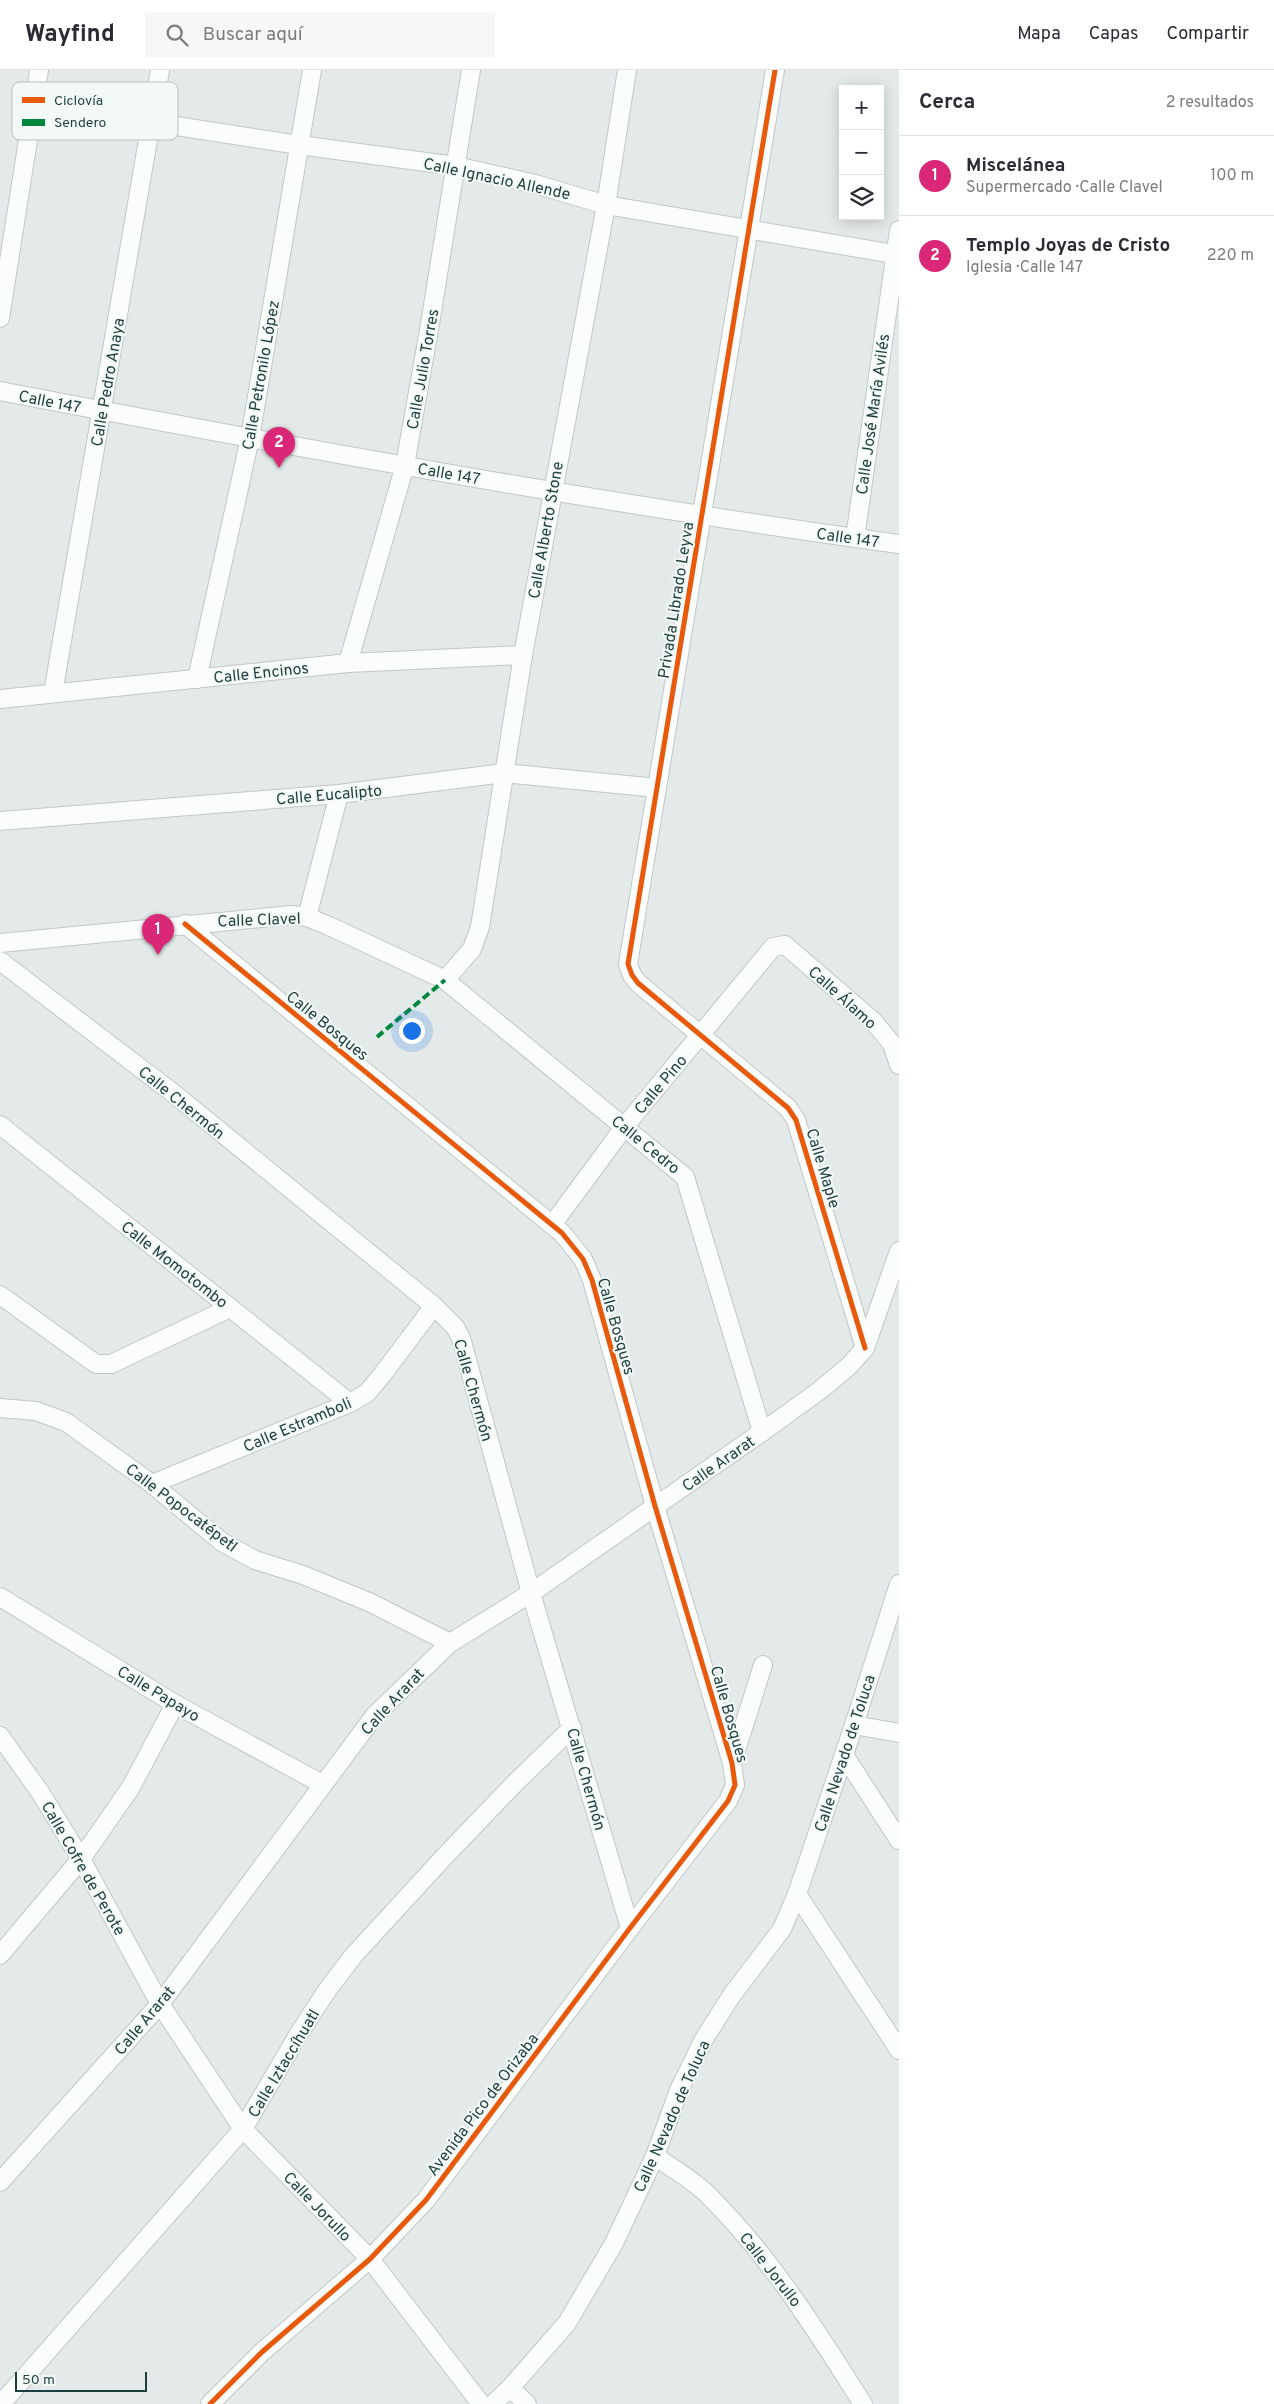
<!DOCTYPE html>
<html lang="es">
<head>
<meta charset="utf-8">
<style>
  :root { --surface:#fff; --page:#f7f7f7; --text:#2b2b33; --muted:#7c7c81; --line:#e1e1e2; --accent:#db2777 }
  body { margin:0; font-family:Overpass,sans-serif; background:var(--page); color:var(--text) }
  .controls { position:absolute; right:15px; top:15px; display:grid; overflow:hidden; border-radius:0px; box-shadow:0 2px 12px #0003 }
  .controls button { width:45px; height:45px; display:grid; place-items:center; padding:0; border:0; border-bottom:1px solid var(--line); background:var(--surface); color:var(--text); font:25px sans-serif }
  .scale { position:absolute; left:15px; bottom:12px; width:132px; box-sizing:border-box; padding-left:5px; border:2px solid #1f3f3f; border-top:0; font-size:14px; line-height:18px; white-space:nowrap; color:#1f3f3f; -webkit-text-stroke:4px #f2f9f7; paint-order:stroke }
  .you { position:absolute; left:411px; top:960px; width:18px; height:18px; margin:-12px; border:4px solid #fff; border-radius:50%; background:#1a73e8; box-shadow:0 0 0 8px #1a73e833 }
  .badge { display:grid; place-items:center; width:32px; height:32px; border-radius:50%; background:var(--accent); color:#fff; font-size:16px; font-weight:700 }
  .pin { position:absolute; translate:-50% -41px; filter:drop-shadow(0 1px 2px #0008) }
  .pin::after { content:''; position:absolute; top:26px; width:18px; height:15px; background:inherit; clip-path:polygon(0 0,100% 0,50% 100%) }
  .list { margin:0; padding:0; list-style:none }
  h2 { display:flex; justify-content:space-between; align-items:center; height:65px; margin:0; padding:0 20px; font-size:21px }
  h2 small { font-size:16px; font-weight:400; color:var(--muted) }
  .list li { display:grid; grid-template-columns:32px 1fr auto; gap:15px; align-items:center; box-sizing:border-box; height:80px; padding:0 20px; border-top:1px solid var(--line) }
  .list b { display:block; font-size:19px; white-space:nowrap }
  .list p { margin:0; font-size:16px; white-space:nowrap; color:var(--muted) }
  .list em { font-size:16px; font-style:normal; color:var(--muted) }
  .icon { flex:none; width:28px; height:28px; fill:none; stroke:currentColor; stroke-width:2; stroke-linecap:round; stroke-linejoin:round }
  .map { position:relative; flex:none; width:899px; height:2334px; overflow:hidden }
  header { display:flex; align-items:center; gap:30px; box-sizing:border-box; height:70px; padding:0 25px; background:var(--surface); border-bottom:1px solid var(--line) }
  header strong { font-size:24px }
  nav { display:flex; gap:28px; margin-inline-start:auto; font-size:18px }
  .search { width:350px; height:45px; background:var(--page); display:flex; align-items:center; gap:12px; box-sizing:border-box; padding:0 18px; border-radius:0px; color:var(--muted); font-size:19px }
  main { display:flex }
  aside { flex:1; background:var(--surface) }
  .map>svg:first-child { display:block }
</style>
</head>
<body>
<header>
<strong>Wayfind</strong>
<div class="search"><svg class="icon" aria-label="search" viewBox="0 0 24 24"><circle cx="10" cy="10" r="6"/><path d="M15 15l6 6"/></svg>Buscar aquí</div>
<nav><a>Mapa</a><a>Capas</a><a>Compartir</a></nav>
</header>
<main>
<div class="map">
<svg width="899" height="2334" viewBox="0 0 899 2334">
  <rect width="100%" height="100%" fill="#e4eae9"/>
  <g fill="none" stroke-linecap="round" stroke-linejoin="round">
    <defs>
      <g id="street">
        <polyline points="775,0 628,894 632,905 638,913 788,1038 796,1050 865,1278"/>
        <polyline points="34,34 299,75 456,96 535,114 606,135 899,185"/>
        <polyline points="0,248 39,0"/>
        <path d="M0 321C299 378 598 433 899 474"/>
        <polyline points="855,468 899,160"/>
        <polyline points="348,593 405,395 429,260 471,0"/>
        <polyline points="197,609 250,368 312,0"/>
        <polyline points="53,623 160,0"/>
        <polyline points="0,629 348,593 523,585"/>
        <polyline points="0,751 339,724 504,703 657,718"/>
        <polyline points="307,847 339,724"/>
        <polyline points="185,854 562,1163 583,1189 592,1210 655,1436 732,1693 735,1715 728,1731 630,1858 426,2130 370,2189 262,2282 210,2334"/>
        <polyline points="0,873 292,845 307,847 329,856 445,910 685,1107 762,1362"/>
        <polyline points="0,891 173,1023 434,1236 455,1257 461,1268 531,1523 630,1858"/>
        <polyline points="445,910 472,879 480,857 523,585 606,135 627,0"/>
        <polyline points="0,1055 350,1333"/>
        <polyline points="552,1155 625,1056 773,877 785,875 873,951 892,974 899,995"/>
        <polyline points="0,1225 96,1294 111,1294 230,1238"/>
        <polyline points="0,1338 36,1341 66,1352 152,1414 222,1472 255,1490 303,1505 369,1532 450,1573"/>
        <polyline points="152,1414 350,1333 367,1323 382,1305 434,1236"/>
        <polyline points="0,1527 175,1634 322,1714"/>
        <polyline points="854,1655 899,1663"/>
        <polyline points="0,1666 40,1722 81,1789 160,1934 243,2059 370,2189 481,2334"/>
        <polyline points="844,1685 899,1770"/>
        <polyline points="732,1693 763,1595"/>
        <polyline points="797,1824 899,1980"/>
        <polyline points="0,1885 81,1789 131,1717 175,1634"/>
        <path d="M655 2086C671 2098 692 2109 707 2124 770 2186 816 2260 863 2334"/>
        <polyline points="0,2112 160,1934 375,1645 450,1573 531,1523 762,1362 819,1321 849,1296 865,1278 899,1181"/>
        <polyline points="510,2318 527,2334"/>
        <polyline points="1,2334 243,2059 298,1965 328,1919 354,1885 444,1787 517,1711 572,1658"/>
        <polyline points="493,2334 510,2318 567,2253 613,2175 655,2086 679,2020 704,1969 732,1925 782,1859 797,1824 854,1655 899,1514"/>
      </g>
    </defs>
    <!-- street casing -->
    <use href="#street" stroke="#c1c7c6" stroke-width="20"/>
    <!-- street -->
    <use href="#street" stroke="#fbfcfc" stroke-width="18"/>
    <!-- quiet -->
    <polyline stroke="#00873e" stroke-width="4" stroke-dasharray="8 4" stroke-linecap="butt" points="377,967 445,910"/>
    <defs>
      <g id="cycleway">
        <polyline points="775,0 628,894 632,905 638,913 788,1038 796,1050 865,1278"/>
        <polyline points="185,854 562,1163 583,1189 592,1210 655,1436 732,1693 735,1715 728,1731 630,1858 426,2130 370,2189 262,2282 210,2334"/>
      </g>
    </defs>
    <!-- cycleway casing -->
    <use href="#cycleway" stroke="#f2f9f7" stroke-width="8"/>
    <!-- cycleway -->
    <use href="#cycleway" stroke="#e8590c" stroke-width="5"/>
  </g>
  <g text-anchor="middle" stroke-width="4" stroke-linejoin="round" paint-order="stroke">
    <!-- street labels -->
    <g font-size="16" fill="#1f3f3f" stroke="#f2f9f7">
      <text transform="translate(497 108) rotate(12)" y="6">Calle Ignacio Allende</text>
      <text transform="translate(422 299) rotate(-80)" y="6">Calle Julio Torres</text>
      <text transform="translate(260 305) rotate(-80)" y="6">Calle Petronilo López</text>
      <text transform="translate(107 312) rotate(-80)" y="6">Calle Pedro Anaya</text>
      <text transform="translate(50 331) rotate(11)" y="6">Calle 147</text>
      <text transform="translate(872 344) rotate(-82)" y="6">Calle José María Avilés</text>
      <text transform="translate(449 403) rotate(10)" y="6">Calle 147</text>
      <text transform="translate(545 460) rotate(-80)" y="6">Calle Alberto Stone</text>
      <text transform="translate(848 467) rotate(8)" y="6">Calle 147</text>
      <text transform="translate(675 530) rotate(-81)" y="6">Privada Librado Leyva</text>
      <text transform="translate(261 602) rotate(-6)" y="6">Calle Encinos</text>
      <text transform="translate(329 724) rotate(-5)" y="6">Calle Eucalipto</text>
      <text transform="translate(259 849) rotate(-2)" y="6">Calle Clavel</text>
      <text transform="translate(843 927) rotate(42)" y="6">Calle Álamo</text>
      <text transform="translate(328 955) rotate(39)" y="6">Calle Bosques</text>
      <text transform="translate(660 1014) rotate(-50)" y="6">Calle Pino</text>
      <text transform="translate(182 1032) rotate(39)" y="6">Calle Chermón</text>
      <text transform="translate(646 1074) rotate(39)" y="6">Calle Cedro</text>
      <text transform="translate(824 1098) rotate(73)" y="6">Calle Maple</text>
      <text transform="translate(175 1194) rotate(38)" y="6">Calle Momotombo</text>
      <text transform="translate(617 1256) rotate(74)" y="6">Calle Bosques</text>
      <text transform="translate(474 1320) rotate(74)" y="6">Calle Chermón</text>
      <text transform="translate(297 1354) rotate(-23)" y="6">Calle Estramboli</text>
      <text transform="translate(718 1393) rotate(-35)" y="6">Calle Ararat</text>
      <text transform="translate(182 1437) rotate(37)" y="6">Calle Popocatépetl</text>
      <text transform="translate(159 1623) rotate(31)" y="6">Calle Papayo</text>
      <text transform="translate(392 1631) rotate(-47)" y="6">Calle Ararat</text>
      <text transform="translate(730 1644) rotate(74)" y="6">Calle Bosques</text>
      <text transform="translate(844 1683) rotate(-72)" y="6">Calle Nevado de Toluca</text>
      <text transform="translate(587 1709) rotate(74)" y="6">Calle Chermón</text>
      <text transform="translate(84 1798) rotate(60)" y="6">Calle Cofre de Perote</text>
      <text transform="translate(144 1950) rotate(-50)" y="6">Calle Ararat</text>
      <text transform="translate(283 1993) rotate(-59)" y="6">Calle Iztaccíhuatl</text>
      <text transform="translate(482 2034) rotate(-53)" y="6">Avenida Pico de Orizaba</text>
      <text transform="translate(671 2046) rotate(-66)" y="6">Calle Nevado de Toluca</text>
      <text transform="translate(318 2136) rotate(46)" y="6">Calle Jorullo</text>
      <text transform="translate(771 2199) rotate(52)" y="6">Calle Jorullo</text>
    </g>
  </g>
  <!-- legend -->
  <rect x="12" y="12" width="166" height="58" rx="8" fill="#f2f9f7" stroke="#b3c1c0" stroke-width="1"/>
  <rect x="22" y="27" width="23" height="6" fill="#e8590c"/>
  <rect x="22" y="49" width="23" height="7" fill="#00873e"/>
  <g font-size="14" fill="#1f3f3f">
    <text x="54" y="35">Ciclovía</text>
    <text x="54" y="57">Sendero</text>
  </g>
</svg>
<div class="controls">
<button>+</button>
<button>−</button>
<button><svg class="icon" aria-label="layers" viewBox="0 0 24 24"><path d="M12 4l9 5-9 5-9-5zM3 14l9 5 9-5"/></svg></button>
</div>
<div class="scale">50 m</div>
<div class="you"></div>
<div class="pin badge" style="left:158px;top:885px">1</div>
<div class="pin badge" style="left:279px;top:398px">2</div>
</div>
<aside>
<h2>Cerca<small>2 resultados</small></h2>
<ul class="list">
<li><span class="badge">1</span><div><b>Miscelánea</b><p>Supermercado · Calle Clavel</p></div><em>100 m</em></li>
<li><span class="badge">2</span><div><b>Templo Joyas de Cristo</b><p>Iglesia · Calle 147</p></div><em>220 m</em></li>
</ul>
</aside>
</main>
</body>
</html>
